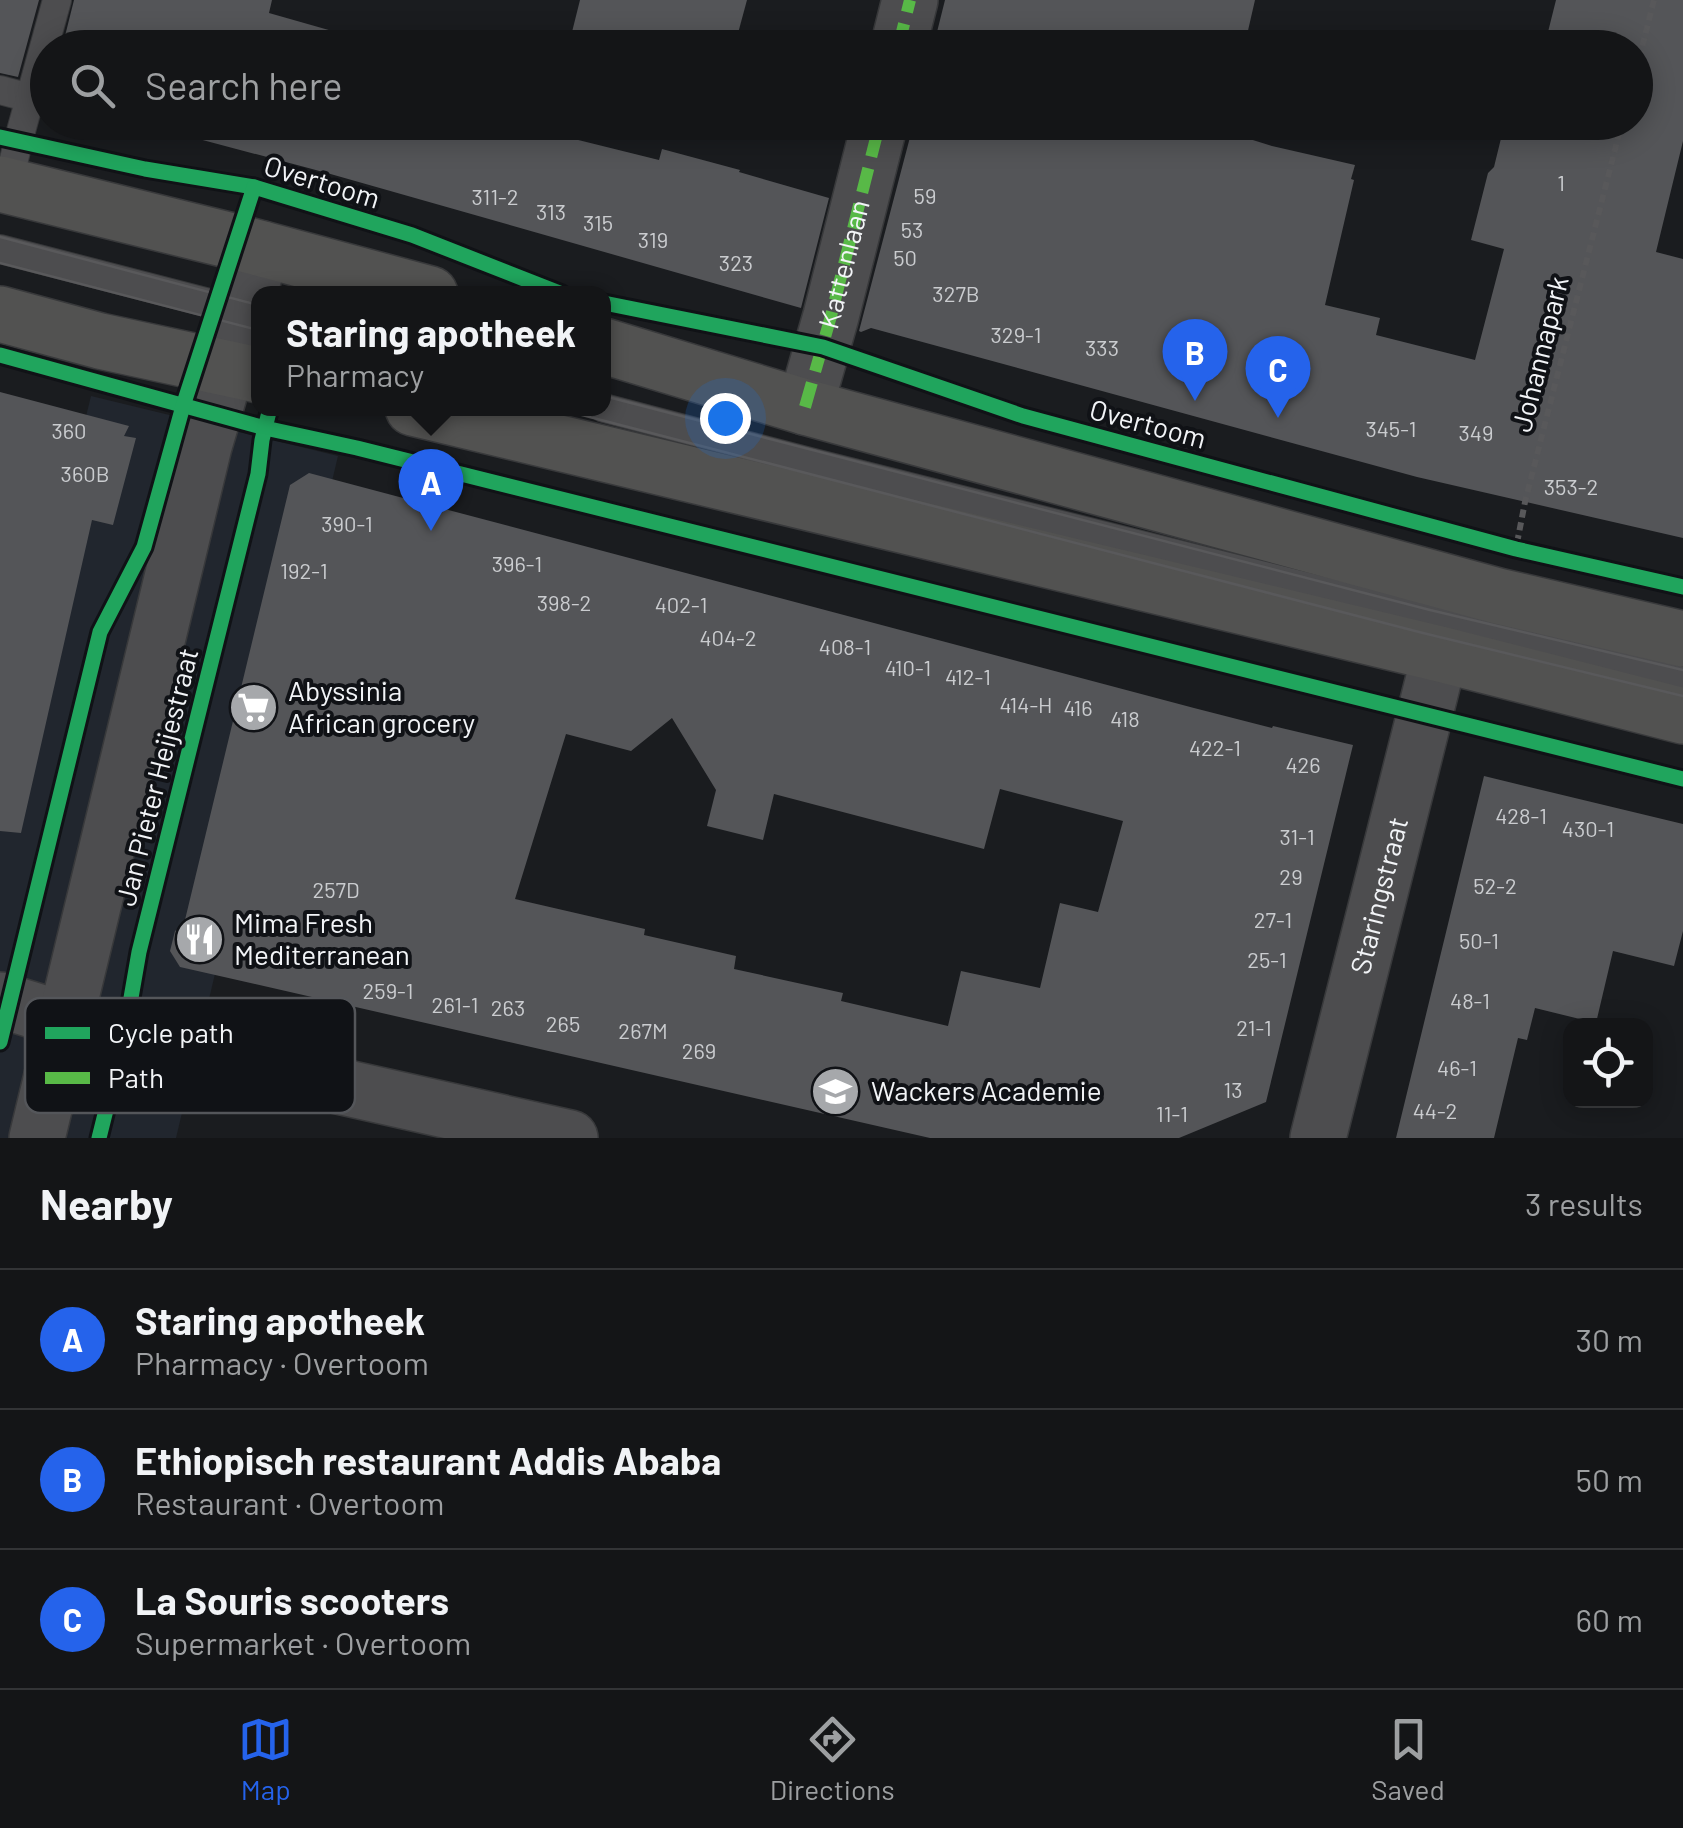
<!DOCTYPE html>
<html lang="en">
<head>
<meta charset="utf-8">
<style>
  :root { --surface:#141517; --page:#1d1e20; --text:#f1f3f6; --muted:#9d9fa1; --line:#333436; --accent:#2563eb }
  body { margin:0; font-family:Barlow,sans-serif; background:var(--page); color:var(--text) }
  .controls { position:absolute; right:30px; bottom:30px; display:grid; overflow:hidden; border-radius:20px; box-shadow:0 5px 25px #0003 }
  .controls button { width:90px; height:90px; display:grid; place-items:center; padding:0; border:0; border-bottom:2px solid var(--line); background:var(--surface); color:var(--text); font:50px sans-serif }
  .you { position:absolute; left:725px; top:418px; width:35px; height:35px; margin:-25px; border:8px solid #fff; border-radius:50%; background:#1a73e8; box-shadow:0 0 0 15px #1a73e833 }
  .badge { display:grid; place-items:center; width:65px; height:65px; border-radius:50%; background:var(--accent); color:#fff; font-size:32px; font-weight:700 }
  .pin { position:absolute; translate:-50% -82px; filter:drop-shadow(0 2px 5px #0008) }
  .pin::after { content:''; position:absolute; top:52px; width:35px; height:30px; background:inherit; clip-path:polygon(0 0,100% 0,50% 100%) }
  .popup { position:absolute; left:251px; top:286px; width:360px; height:130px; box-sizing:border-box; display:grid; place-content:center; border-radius:20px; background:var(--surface); filter:drop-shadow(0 2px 8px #0005); font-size:32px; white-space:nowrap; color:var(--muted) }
  .popup b { font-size:38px; color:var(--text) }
  .popup::after { content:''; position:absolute; left:50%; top:100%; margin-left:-20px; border:20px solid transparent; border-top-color:var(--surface) }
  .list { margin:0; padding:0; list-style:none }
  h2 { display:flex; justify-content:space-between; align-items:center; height:130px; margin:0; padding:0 40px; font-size:42px }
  h2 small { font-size:32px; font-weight:400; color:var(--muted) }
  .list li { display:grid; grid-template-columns:65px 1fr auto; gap:30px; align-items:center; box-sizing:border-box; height:140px; padding:0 40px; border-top:2px solid var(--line) }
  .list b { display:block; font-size:38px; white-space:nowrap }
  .list p { margin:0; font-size:32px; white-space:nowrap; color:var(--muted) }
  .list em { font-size:32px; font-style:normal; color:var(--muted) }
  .icon { flex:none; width:55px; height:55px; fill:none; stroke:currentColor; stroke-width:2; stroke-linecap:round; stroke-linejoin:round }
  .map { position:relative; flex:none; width:1683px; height:1138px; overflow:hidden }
  .search { position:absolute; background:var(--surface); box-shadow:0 5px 25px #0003; left:30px; right:30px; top:30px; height:110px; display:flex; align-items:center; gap:25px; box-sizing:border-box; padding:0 35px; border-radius:55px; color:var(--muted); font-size:38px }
  .sheet { height:550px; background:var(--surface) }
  nav { display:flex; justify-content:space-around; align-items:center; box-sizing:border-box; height:140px; border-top:2px solid var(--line); background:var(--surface); font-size:28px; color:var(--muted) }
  nav a { display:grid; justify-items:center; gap:5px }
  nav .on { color:var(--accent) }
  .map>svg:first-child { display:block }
</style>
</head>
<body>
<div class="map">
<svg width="1683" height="1138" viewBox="0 0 1683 1138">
  <rect width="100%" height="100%" fill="#1a1c1f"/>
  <!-- built -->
  <polygon fill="#21262e" points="91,396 338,456 176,1138 0,1138 0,768"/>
  <!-- building -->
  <g fill="#545558" fill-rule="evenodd">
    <polygon points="0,0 39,0 18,77 0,73"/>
    <polygon points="74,0 272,0 269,13 392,48 62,48"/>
    <polygon points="580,0 747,0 734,48 568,48"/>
    <polygon points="945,0 1255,0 1244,48 933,48"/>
    <polygon points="1556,0 1683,0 1683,141 1656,252 1683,259 1683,538 1417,477 871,328 861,332 859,331 914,122 1226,122 1224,131 1272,146 1355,165 1351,179 1354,180 1325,305 1380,318 1376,335 1475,360 1504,249 1471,240 1488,173 1494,167 1505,122 1636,122 1636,48 1523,48 1526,35 1538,38 1540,30 1548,32"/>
    <polygon points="135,122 549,122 546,132 659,160 662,149 740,170 739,172 829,198 801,308 327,173"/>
    <polygon points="0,392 129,426 124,436 136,438 113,525 92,520 21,833 0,831"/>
    <path d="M309 473 1194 708 1272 728 1273 726 1353 745 1266 1102 1179 1138H930L180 967 170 951 175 931 184 924 290 485ZM672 718 716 790 707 826 763 840 774 794 984 849 1000 789 1123 821 1098 912 1060 903 1040 988 961 971 948 1026 841 1001 843 993 734 969 736 956 644 935 645 929 515 899 566 734 631 751Z"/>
    <polygon points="1484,776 1683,824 1683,931 1674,966 1613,951 1596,1023 1535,1008 1527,1040 1518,1038 1494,1138 1396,1138"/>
  </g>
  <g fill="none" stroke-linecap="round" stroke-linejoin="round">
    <defs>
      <g id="service">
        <polyline points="0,90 30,98"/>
        <polyline points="8,186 18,142 57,0"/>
        <polyline points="0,249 252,314"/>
        <polyline points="604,408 814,463 1683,681"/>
      </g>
      <g id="minor">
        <polyline points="898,48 910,0"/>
        <path id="s1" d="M805 407 831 316 880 122"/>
        <polyline points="0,1000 124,1038 570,1138"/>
        <path id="s2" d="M1318 1138 1440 654"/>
      </g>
      <polyline id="tertiary" points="37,1138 204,446 262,249"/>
      <g id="secondary">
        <polyline points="0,184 236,242 430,294"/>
        <polyline points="0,314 100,341 258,375"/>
        <polyline points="604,346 805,407 1498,596 1683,639"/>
        <polyline points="413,408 1440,654 1683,716"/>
      </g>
    </defs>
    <!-- service casing -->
    <use href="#service" stroke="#38393b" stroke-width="30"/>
    <!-- minor casing -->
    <use href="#minor" stroke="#38393b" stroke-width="58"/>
    <!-- tertiary casing -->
    <use href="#tertiary" stroke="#38393b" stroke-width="58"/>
    <!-- secondary casing -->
    <use href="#secondary" stroke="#38393b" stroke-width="58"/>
    <!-- path -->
    <g stroke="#58585a" stroke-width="6" stroke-dasharray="8 5" stroke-linecap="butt">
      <polyline points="1636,71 1654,0"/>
      <polyline points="1517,543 1525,502 1622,122"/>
    </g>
    <!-- service -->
    <use href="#service" stroke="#4d4d4f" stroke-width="28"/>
    <!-- minor -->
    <use href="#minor" stroke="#4d4d4f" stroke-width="55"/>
    <!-- tertiary -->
    <use href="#tertiary" stroke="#4d4d4f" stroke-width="55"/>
    <!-- secondary -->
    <use href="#secondary" stroke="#525251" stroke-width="55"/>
    <!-- tram -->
    <g stroke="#59595b" stroke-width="2.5">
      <polyline points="0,237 258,305"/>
      <polyline points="0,263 258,330"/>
      <polyline points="604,396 1430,610 1683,670"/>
      <polyline points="555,408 1423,633 1683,696"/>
    </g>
    <!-- quiet -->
    <g stroke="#58b947" stroke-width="12" stroke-dasharray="25 12" stroke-linecap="butt">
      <polyline points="898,48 910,0"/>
      <polyline points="805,407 831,316 880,122"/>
    </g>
    <defs>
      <g id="cycleway">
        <polyline points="0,137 145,169 254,187 412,235 562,294"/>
        <polyline points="604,303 823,347 1023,416 1516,549 1683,587"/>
        <polyline points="0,355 265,428 357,448 1683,779"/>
        <polyline points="0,1042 100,632 144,547 183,406 254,187"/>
        <polyline points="99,1138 124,1038 139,952 258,474 262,440 270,408"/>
      </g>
    </defs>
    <!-- cycleway casing -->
    <use href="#cycleway" stroke="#101216" stroke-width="21"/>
    <!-- cycleway -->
    <use href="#cycleway" stroke="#20a55d" stroke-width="15"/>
  </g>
  <!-- icons -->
  <defs>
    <symbol id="supermarket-disc" viewBox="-11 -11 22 22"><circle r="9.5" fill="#a6a8ab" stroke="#101216"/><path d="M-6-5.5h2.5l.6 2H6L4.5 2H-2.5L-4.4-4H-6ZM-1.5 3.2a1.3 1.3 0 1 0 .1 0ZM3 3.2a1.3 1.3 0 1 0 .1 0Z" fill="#fff"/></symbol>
    <symbol id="restaurant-disc" viewBox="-11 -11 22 22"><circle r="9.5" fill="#a6a8ab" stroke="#101216"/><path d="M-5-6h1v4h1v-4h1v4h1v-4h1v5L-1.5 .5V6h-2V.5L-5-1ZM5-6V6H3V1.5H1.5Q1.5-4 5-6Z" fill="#fff"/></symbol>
    <symbol id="university-disc" viewBox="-11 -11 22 22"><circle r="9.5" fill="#a6a8ab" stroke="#101216"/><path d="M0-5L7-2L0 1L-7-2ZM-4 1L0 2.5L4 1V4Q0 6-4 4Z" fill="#fff"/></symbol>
  </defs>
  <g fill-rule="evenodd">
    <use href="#supermarket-disc" x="226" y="680" width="55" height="55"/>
    <use href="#restaurant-disc" x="172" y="912" width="55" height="55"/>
    <use href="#university-disc" x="808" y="1064" width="55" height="55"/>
  </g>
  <g text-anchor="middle" stroke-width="8" stroke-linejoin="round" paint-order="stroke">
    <!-- number labels -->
    <g font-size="22" fill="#cacccf">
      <text x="1561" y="191">1</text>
      <text x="925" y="204">59</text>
      <text x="495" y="205">311-2</text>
      <text x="551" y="220">313</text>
      <text x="598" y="231">315</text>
      <text x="912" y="238">53</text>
      <text x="653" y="248">319</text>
      <text x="905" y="266">50</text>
      <text x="736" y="271">323</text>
      <text x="956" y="302">327B</text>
      <text x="1016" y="343">329-1</text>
      <text x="1102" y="356">333</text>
      <text x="1391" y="437">345-1</text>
      <text x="69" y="439">360</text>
      <text x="1476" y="441">349</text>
      <text x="85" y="482">360B</text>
      <text x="1571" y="495">353-2</text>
      <text x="347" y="532">390-1</text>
      <text x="517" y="572">396-1</text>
      <text x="304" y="579">192-1</text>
      <text x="564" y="611">398-2</text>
      <text x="681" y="613">402-1</text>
      <text x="728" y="646">404-2</text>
      <text x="845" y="655">408-1</text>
      <text x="908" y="676">410-1</text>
      <text x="968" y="685">412-1</text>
      <text x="1026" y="713">414-H</text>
      <text x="1078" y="716">416</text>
      <text x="1125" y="727">418</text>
      <text x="1215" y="756">422-1</text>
      <text x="1303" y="773">426</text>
      <text x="1521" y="824">428-1</text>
      <text x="1588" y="837">430-1</text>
      <text x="1297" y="845">31-1</text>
      <text x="1291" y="885">29</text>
      <text x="1495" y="894">52-2</text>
      <text x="336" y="898">257D</text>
      <text x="1273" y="928">27-1</text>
      <text x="1479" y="949">50-1</text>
      <text x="1267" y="968">25-1</text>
      <text x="388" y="999">259-1</text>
      <text x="1470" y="1009">48-1</text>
      <text x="455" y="1013">261-1</text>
      <text x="508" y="1016">263</text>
      <text x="563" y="1032">265</text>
      <text x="1254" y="1036">21-1</text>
      <text x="643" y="1039">267M</text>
      <text x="699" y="1059">269</text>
      <text x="1457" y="1076">46-1</text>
      <text x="1233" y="1098">13</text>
      <text x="1435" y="1119">44-2</text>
      <text x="1172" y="1122">11-1</text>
    </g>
    <!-- street labels -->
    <g font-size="28" fill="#f2f4f7" stroke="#101216">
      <text transform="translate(322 182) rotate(17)" y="10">Overtoom</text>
      <text dy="10" stroke="none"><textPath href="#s1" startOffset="148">Kattenlaan</textPath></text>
      <text transform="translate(1540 354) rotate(-76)" y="10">Johannapark</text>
      <text transform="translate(1148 424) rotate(15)" y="10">Overtoom</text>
      <text transform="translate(157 777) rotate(-76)" y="10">Jan Pieter Heijestraat</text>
      <text dy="10" stroke="none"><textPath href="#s2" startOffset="250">Staringstraat</textPath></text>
    </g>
    <!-- poi labels -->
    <g font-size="28" fill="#f2f4f7" stroke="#101216" text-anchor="start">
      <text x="288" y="701">Abyssinia<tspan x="288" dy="32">African grocery</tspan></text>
      <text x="234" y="933">Mima Fresh<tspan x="234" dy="32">Mediterranean</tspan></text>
      <text x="871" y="1101">Wackers Academie</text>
    </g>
  </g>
  <!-- legend -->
  <rect x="25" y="998" width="330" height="115" rx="15" fill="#101216" stroke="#54565a" stroke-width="2.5"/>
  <rect x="45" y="1027" width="45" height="12" fill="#20a55d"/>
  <rect x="45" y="1072" width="45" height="12" fill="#58b947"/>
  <g font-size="28" fill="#f2f4f7">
    <text x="108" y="1043">Cycle path</text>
    <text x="108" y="1088">Path</text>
  </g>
</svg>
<div class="controls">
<button><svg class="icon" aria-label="locate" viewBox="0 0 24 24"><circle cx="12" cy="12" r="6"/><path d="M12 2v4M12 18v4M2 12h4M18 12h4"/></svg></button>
</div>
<div class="you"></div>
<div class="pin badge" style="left:431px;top:531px">A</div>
<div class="popup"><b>Staring apotheek</b>Pharmacy</div>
<div class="pin badge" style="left:1195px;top:401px">B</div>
<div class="pin badge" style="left:1278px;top:418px">C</div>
<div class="search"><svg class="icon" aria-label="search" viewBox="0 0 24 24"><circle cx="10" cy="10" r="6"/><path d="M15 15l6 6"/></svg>Search here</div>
</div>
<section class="sheet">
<h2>Nearby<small>3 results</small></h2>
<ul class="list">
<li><span class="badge">A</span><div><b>Staring apotheek</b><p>Pharmacy · Overtoom</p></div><em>30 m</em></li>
<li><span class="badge">B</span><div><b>Ethiopisch restaurant Addis Ababa</b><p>Restaurant · Overtoom</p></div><em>50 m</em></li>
<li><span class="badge">C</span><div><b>La Souris scooters</b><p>Supermarket · Overtoom</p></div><em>60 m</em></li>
</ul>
</section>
<nav>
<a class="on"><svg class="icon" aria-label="map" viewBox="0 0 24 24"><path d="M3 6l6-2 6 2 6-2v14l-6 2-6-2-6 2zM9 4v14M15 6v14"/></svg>Map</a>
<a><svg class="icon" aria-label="directions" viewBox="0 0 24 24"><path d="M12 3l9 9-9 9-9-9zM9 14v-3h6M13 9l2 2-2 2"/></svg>Directions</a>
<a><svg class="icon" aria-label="saved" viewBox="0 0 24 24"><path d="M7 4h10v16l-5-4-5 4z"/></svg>Saved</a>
</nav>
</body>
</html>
